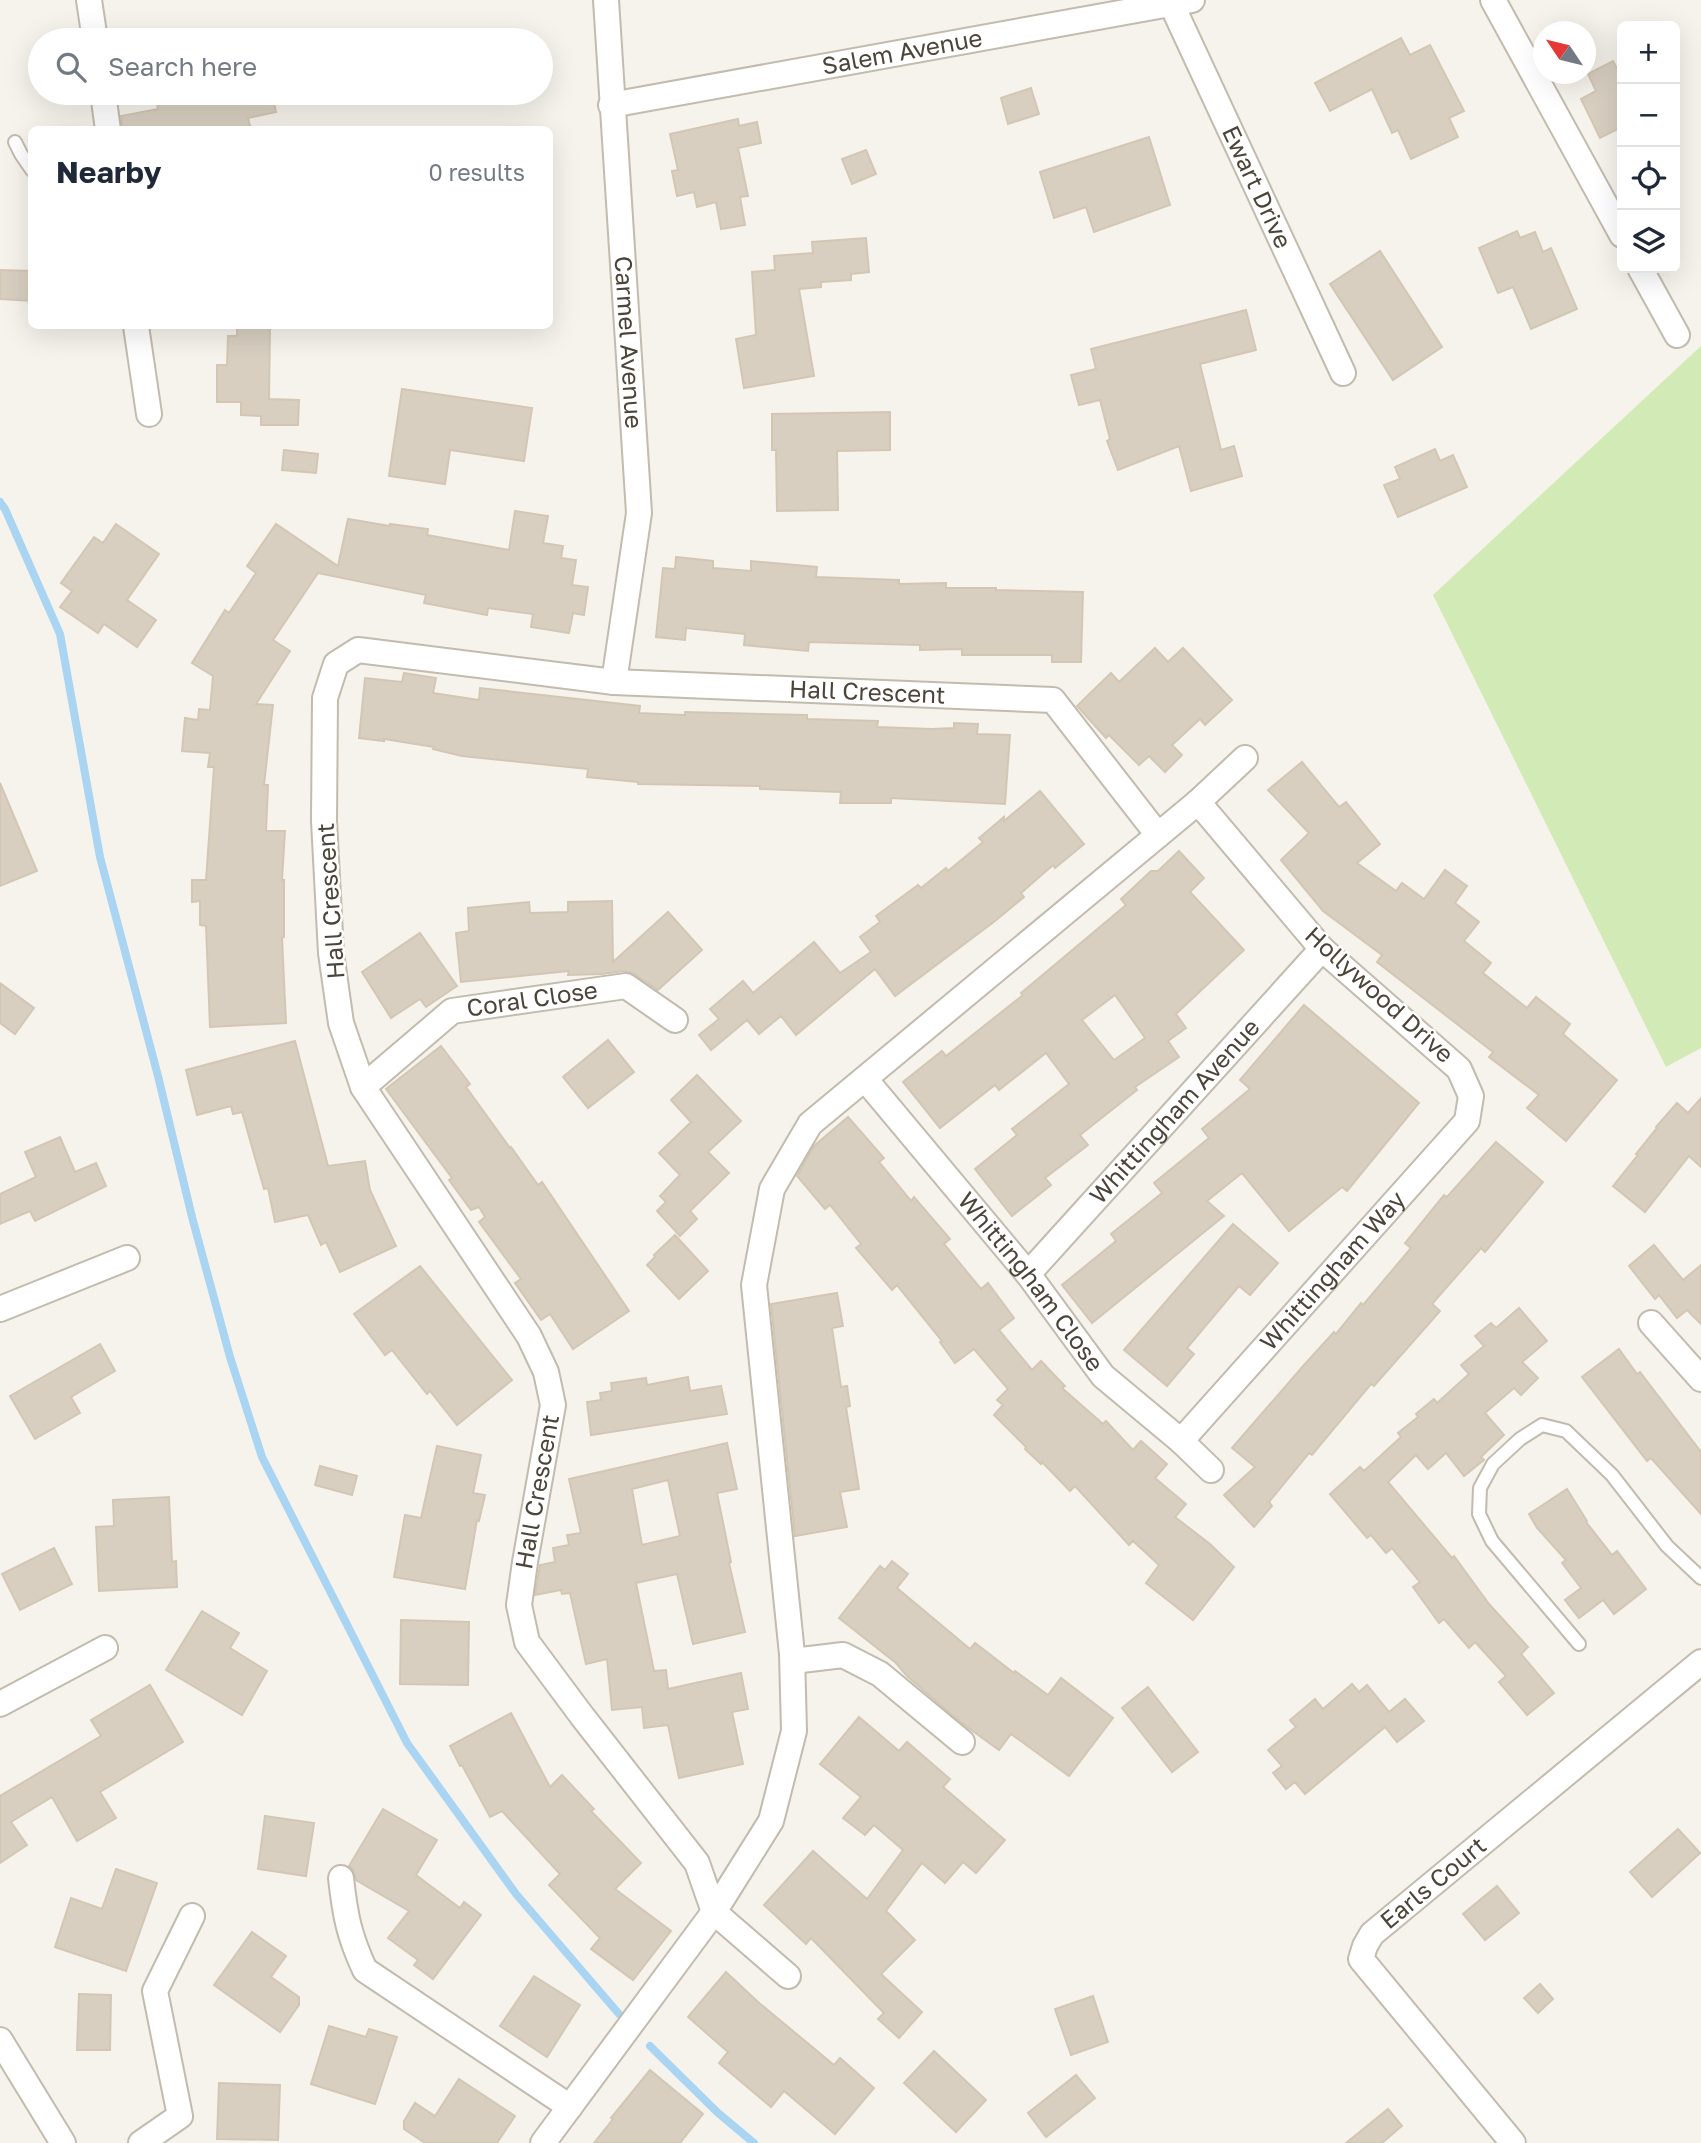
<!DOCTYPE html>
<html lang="en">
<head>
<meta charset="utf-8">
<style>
  :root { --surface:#fff; --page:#f2f2f3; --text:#1f2937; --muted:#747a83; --line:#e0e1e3 }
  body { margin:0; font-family:"Golos Text",sans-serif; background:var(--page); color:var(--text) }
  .controls { position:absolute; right:21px; top:21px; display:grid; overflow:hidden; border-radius:10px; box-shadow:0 7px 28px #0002 }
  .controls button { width:63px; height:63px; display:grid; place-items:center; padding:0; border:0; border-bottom:2px solid var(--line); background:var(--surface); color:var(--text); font:35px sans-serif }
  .compass { position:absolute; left:1533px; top:21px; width:63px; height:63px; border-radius:50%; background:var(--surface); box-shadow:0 7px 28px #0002; rotate:305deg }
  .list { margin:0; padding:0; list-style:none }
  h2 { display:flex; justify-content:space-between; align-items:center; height:91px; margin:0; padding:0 28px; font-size:30px }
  h2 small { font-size:23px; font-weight:400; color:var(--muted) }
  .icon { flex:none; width:38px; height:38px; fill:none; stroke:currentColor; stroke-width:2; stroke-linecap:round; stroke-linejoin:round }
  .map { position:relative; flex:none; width:1701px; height:2143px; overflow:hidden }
  .search { position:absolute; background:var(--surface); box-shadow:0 7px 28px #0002; left:28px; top:28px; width:525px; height:77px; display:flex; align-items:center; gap:18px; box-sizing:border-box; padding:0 24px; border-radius:38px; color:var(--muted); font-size:26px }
  .panel { position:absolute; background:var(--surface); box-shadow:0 7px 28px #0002; left:28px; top:126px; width:525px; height:203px; border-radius:10px }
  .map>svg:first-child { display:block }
</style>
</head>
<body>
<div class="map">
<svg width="1701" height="2143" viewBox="0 0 1701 2143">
  <rect width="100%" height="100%" fill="#f6f3ec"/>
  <!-- green -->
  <polygon fill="#d2eab5" points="1701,346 1701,1048 1666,1067 1433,595"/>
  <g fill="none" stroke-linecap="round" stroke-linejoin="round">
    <!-- stream -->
    <g stroke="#a9d4f2" stroke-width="8">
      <polyline points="0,502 5,509 60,634 100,857 158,1076 192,1217 230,1357 262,1457 407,1743 516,1894 619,2014"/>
      <polyline points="650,2046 717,2112 754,2143"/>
    </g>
  </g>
  <!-- building -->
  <g fill="#d8cfc1" stroke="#d3c7b4" stroke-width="2" fill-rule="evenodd">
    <polygon points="1401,38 1410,55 1430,45 1464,111 1449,118 1458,137 1411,159 1398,130 1392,133 1372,89 1330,111 1315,83"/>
    <polygon points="1613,61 1622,78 1622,127 1600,138 1581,99 1596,91 1588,74"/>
    <polygon points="1031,88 1039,114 1008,124 1001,98"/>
    <polygon points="166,93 272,93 276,112 248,118 251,130 123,130 121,116 158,109 155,95"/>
    <polygon points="738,119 739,126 757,122 761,143 738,148 748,196 740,197 745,225 721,229 716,202 697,207 694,192 677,196 672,171 678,170 670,134"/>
    <polygon points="1149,137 1170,205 1094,232 1086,207 1054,218 1040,172"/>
    <polygon points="866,150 876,174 852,184 842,159"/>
    <polygon points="1517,231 1520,238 1535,232 1543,252 1551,248 1577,309 1531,329 1513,287 1498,293 1479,248"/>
    <polygon points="866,238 869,272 851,274 851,280 821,282 821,287 799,289 814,376 744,388 736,339 756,335 752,272 775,270 774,256 813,253 812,242"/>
    <polygon points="1380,251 1442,347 1393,380 1330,284"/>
    <polygon points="0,270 32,271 32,301 0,299"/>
    <polygon points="1246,310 1256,350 1200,364 1221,450 1234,446 1242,476 1191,491 1179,446 1118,470 1107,441 1110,439 1100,400 1079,405 1071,375 1096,369 1091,349"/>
    <polygon points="237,326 270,326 269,399 299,400 298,425 261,425 261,416 241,415 241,402 217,402 217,365 227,365 228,336 237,336"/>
    <polygon points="402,389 532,408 524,461 450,450 445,484 389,476"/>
    <polygon points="890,412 890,450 837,451 838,510 777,511 776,450 772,450 772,414"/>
    <polygon points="1435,449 1440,461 1453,455 1467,487 1398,517 1384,485 1400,479 1395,467"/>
    <polygon points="284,450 318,454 316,473 282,470"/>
    <polygon points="515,511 548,516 543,543 563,546 561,558 576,560 572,585 588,587 584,615 573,613 569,633 531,627 533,614 488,608 487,615 424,603 426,595 318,573 273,640 290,651 256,704 273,705 264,785 268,785 266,831 285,831 282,880 284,880 284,937 282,938 286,1023 210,1027 206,926 200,925 200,901 192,902 192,880 206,880 214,767 208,767 210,753 182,751 185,718 198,720 199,709 210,710 213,676 192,663 225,610 229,613 256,573 247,566 276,524 338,566 348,519 390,526 390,524 428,529 427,535 509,550"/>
    <polygon points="116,524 159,554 127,600 156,620 137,647 104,624 98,633 60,607 72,591 61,583 94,537 103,543"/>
    <polygon points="676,557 713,561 713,568 751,571 751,561 817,567 816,577 899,580 899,584 946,583 946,588 996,588 996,590 1083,592 1081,662 1052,662 1052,655 962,655 962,649 920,650 920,645 809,642 808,651 744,645 745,634 686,628 685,640 656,637 663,568 675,569"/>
    <polygon points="1155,648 1168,662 1183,648 1232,700 1205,725 1200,719 1172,745 1182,755 1165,772 1149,756 1139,765 1109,735 1106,738 1077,706 1111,673 1119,682"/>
    <polygon points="404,673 436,678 433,693 479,700 480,688 640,706 639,713 685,715 685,712 807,715 807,719 878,721 877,727 932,729 954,728 954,723 978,724 977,734 1010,735 1005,804 891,798 891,803 840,803 841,792 760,789 760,786 638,784 638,782 587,777 588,769 462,756 433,749 434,747 384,739 384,741 359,738 365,678 402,682"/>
    <polygon points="1302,762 1339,807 1346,802 1380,844 1357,863 1396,891 1402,883 1424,899 1445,870 1467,886 1455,903 1479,922 1464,941 1491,963 1483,973 1527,1008 1536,997 1570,1024 1563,1034 1617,1080 1566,1141 1527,1108 1539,1095 1489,1057 1493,1052 1377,962 1382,955 1323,911 1281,860 1309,833 1268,790"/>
    <polygon points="0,783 37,871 0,886"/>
    <polygon points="1040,791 1084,844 1055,868 1053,865 1021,893 1024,897 995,921 895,996 875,969 796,1035 781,1016 759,1034 747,1020 711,1050 699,1035 719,1019 710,1009 743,981 753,993 814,942 840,973 871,952 860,937 880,922 876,916 918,885 921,888 946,868 948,871 983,842 979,838 1004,817 1004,821"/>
    <path d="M1179 851 1204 878 1190 892 1244 950 1176 1014 1186 1028 1168 1041 1179 1057 1135 1087 1137 1090 1080 1135 1088 1145 1045 1178 1051 1185 1012 1216 975 1169 1017 1135 1012 1129 1069 1084 1046 1053 999 1090 995 1085 940 1128 903 1082 942 1051 946 1056 1023 995 1021 993 1126 905 1121 899 1151 871H1158ZM1115 995 1145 1038 1114 1060 1082 1020Z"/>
    <polygon points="612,901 613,962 668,912 702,950 658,990 634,974 624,971 602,974 568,975 569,971 461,982 456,933 469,931 468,908 529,902 530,913 568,912 568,902"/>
    <polygon points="420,933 457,986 426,1007 420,999 391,1018 362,972"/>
    <polygon points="0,983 34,1008 15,1034 0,1023"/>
    <polygon points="1304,1005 1419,1103 1347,1191 1342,1187 1289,1231 1242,1173 1207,1201 1224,1216 1092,1323 1062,1285 1116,1241 1111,1234 1162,1193 1154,1183 1209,1138 1202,1129 1250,1089 1240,1080"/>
    <polygon points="608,1040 634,1072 588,1108 563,1077"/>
    <polygon points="295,1041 328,1166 365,1161 370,1190 396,1246 340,1272 326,1242 321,1245 308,1215 275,1222 268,1188 264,1189 242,1112 233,1114 231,1106 197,1115 186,1070"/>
    <polygon points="441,1046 470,1084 466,1087 510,1148 511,1147 538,1185 542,1182 629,1311 573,1349 550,1314 541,1320 515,1283 521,1279 479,1222 485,1217 479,1207 471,1210 449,1180 452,1178 386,1089"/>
    <polygon points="697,1075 741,1121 708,1152 729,1173 690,1211 697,1219 680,1236 657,1211 666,1202 660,1196 680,1175 659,1153 691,1122 671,1100"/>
    <polygon points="1701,1098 1701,1167 1689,1156 1645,1212 1613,1186 1638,1155 1636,1154 1657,1128 1656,1127 1677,1103 1688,1113"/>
    <polygon points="848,1117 884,1158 879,1162 911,1201 914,1197 950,1239 944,1244 981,1289 988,1283 1014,1318 999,1330 1032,1370 1041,1361 1065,1386 1062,1388 1103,1424 1106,1421 1133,1450 1141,1441 1167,1464 1155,1478 1186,1504 1175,1517 1210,1544 1234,1567 1193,1620 1146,1583 1159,1565 1133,1541 1129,1545 1075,1486 1070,1491 1042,1462 1041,1464 1025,1449 1026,1447 994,1415 1003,1405 997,1400 1008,1389 974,1349 955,1363 940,1342 942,1341 897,1285 892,1290 856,1248 861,1244 830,1205 825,1209 797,1176 814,1146"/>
    <polygon points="60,1137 75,1172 96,1163 106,1186 35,1221 30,1211 0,1224 0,1194 36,1177 25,1152"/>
    <polygon points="1496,1142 1543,1182 1485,1252 1481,1248 1432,1304 1440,1311 1374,1386 1371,1384 1312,1455 1309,1453 1269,1502 1272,1506 1254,1527 1224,1495 1255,1467 1232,1448 1304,1365 1334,1332 1336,1334 1361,1303 1363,1305 1411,1248 1405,1243 1444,1195 1447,1197"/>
    <polygon points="1233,1224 1278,1263 1250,1295 1239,1286 1187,1348 1194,1354 1167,1386 1124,1350"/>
    <polygon points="675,1235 708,1271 679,1299 647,1265 655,1257 654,1255"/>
    <polygon points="1654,1245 1683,1280 1701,1265 1701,1324 1687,1310 1677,1318 1659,1295 1655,1299 1629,1266"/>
    <polygon points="420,1266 512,1380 457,1425 430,1391 427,1394 392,1350 385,1355 354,1314"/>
    <polygon points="837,1293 843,1326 832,1328 841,1387 847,1386 850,1406 846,1407 859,1489 840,1492 847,1527 795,1536 771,1304"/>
    <polygon points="1519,1308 1547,1341 1522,1362 1538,1378 1521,1395 1514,1388 1485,1413 1504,1435 1481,1457 1484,1460 1464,1476 1446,1453 1428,1469 1416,1455 1388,1482 1452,1558 1454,1556 1489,1604 1528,1647 1521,1654 1554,1693 1527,1715 1499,1682 1506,1676 1475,1642 1469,1648 1444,1619 1439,1623 1413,1587 1420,1582 1392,1548 1386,1553 1371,1535 1367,1538 1330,1494 1360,1467 1364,1471 1401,1437 1398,1433 1418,1417 1416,1414 1434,1399 1437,1403 1469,1374 1461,1365 1484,1346 1475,1336 1491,1323 1496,1328"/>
    <polygon points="100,1344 115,1371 71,1397 80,1413 35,1439 10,1396"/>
    <polygon points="1619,1349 1637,1374 1640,1372 1701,1452 1701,1514 1651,1458 1647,1461 1582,1377"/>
    <polygon points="688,1377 690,1391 721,1386 727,1414 591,1435 587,1402 601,1400 600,1393 612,1391 611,1383 646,1378 647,1385"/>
    <path d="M727 1443 737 1489 717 1493 731 1562 729 1563 745 1632 693 1644 677 1574 636 1583 654 1671 666 1670 668 1689 741 1673 748 1709 732 1712 743 1764 679 1778 668 1725 644 1728 642 1707 612 1710 607 1659 586 1664 570 1593 562 1594 561 1590 535 1595 540 1565 555 1562 553 1548 569 1545 567 1535 581 1533 569 1479ZM668 1480 680 1536 642 1545 632 1489Z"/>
    <polygon points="437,1446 481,1455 473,1493 485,1495 479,1521 477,1520 465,1589 394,1577 405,1515 421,1518"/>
    <polygon points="320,1466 357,1476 352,1495 315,1485"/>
    <polygon points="1567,1489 1587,1521 1586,1522 1612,1555 1617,1551 1646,1589 1614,1614 1603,1600 1579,1618 1565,1600 1581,1588 1562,1563 1566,1560 1537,1528 1529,1514"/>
    <polygon points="169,1497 172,1562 176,1561 177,1587 99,1591 96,1527 114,1526 113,1500"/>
    <polygon points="54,1548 72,1584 20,1610 2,1574"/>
    <polygon points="892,1561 908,1574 897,1588 970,1649 975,1643 1014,1673 1015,1671 1048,1695 1061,1678 1113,1718 1069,1776 1011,1734 999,1750 959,1721 907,1676 896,1663 839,1618 880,1566 885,1570"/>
    <polygon points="202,1611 239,1633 230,1648 267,1671 242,1715 166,1670"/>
    <polygon points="401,1620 469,1622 468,1685 400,1684"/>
    <polygon points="1352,1684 1359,1692 1367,1685 1389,1712 1405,1699 1424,1721 1397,1742 1385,1727 1305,1794 1295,1782 1286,1789 1273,1773 1282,1766 1268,1750 1296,1727 1290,1720 1315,1699 1323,1709"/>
    <polygon points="150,1685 183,1742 100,1792 116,1818 77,1841 52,1797 11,1822 27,1845 0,1863 0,1796 101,1736 91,1720"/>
    <polygon points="1148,1687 1198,1752 1172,1772 1122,1708"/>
    <polygon points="511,1713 550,1787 562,1775 594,1809 591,1811 641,1863 615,1889 671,1931 633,1980 591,1949 600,1938 549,1885 560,1874 502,1811 490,1817 462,1765 460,1766 450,1746"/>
    <polygon points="859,1717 899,1751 907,1742 950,1779 943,1787 1005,1840 976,1873 963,1862 945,1883 922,1863 886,1911 915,1940 881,1974 922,2012 899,2038 878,2019 884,2013 811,1938 806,1944 764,1905 813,1851 867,1899 903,1850 874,1825 865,1835 843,1818 861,1797 820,1764"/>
    <polygon points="383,1809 437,1840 416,1875 460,1908 464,1902 481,1915 433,1979 414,1965 418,1960 388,1938 409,1911 356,1880 353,1870 349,1866"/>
    <polygon points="265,1816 314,1823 306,1876 258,1869"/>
    <polygon points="1678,1829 1700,1853 1652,1897 1630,1872"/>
    <polygon points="116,1869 157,1883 126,1971 55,1947 71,1898 102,1909"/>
    <polygon points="1497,1886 1519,1913 1485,1940 1463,1914"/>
    <polygon points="252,1932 286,1956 271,1977 299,1997 299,2005 280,2032 214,1985"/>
    <polygon points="726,1972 758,2002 834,2065 840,2058 874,2088 835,2134 784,2091 771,2107 719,2063 728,2052 688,2017"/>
    <polygon points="534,1976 580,2005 547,2057 500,2026"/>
    <polygon points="1540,1984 1553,1999 1538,2013 1524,1998"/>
    <polygon points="79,1994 111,1995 110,2050 77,2050"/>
    <polygon points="1093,1996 1108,2042 1071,2055 1055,2009"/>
    <polygon points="329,2026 366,2037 369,2029 397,2037 375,2104 311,2084"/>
    <polygon points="934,2051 986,2100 956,2132 904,2083"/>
    <polygon points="650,2070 703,2114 680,2143 594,2143 613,2119 611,2118"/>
    <polygon points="1076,2075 1095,2098 1046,2137 1028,2113"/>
    <polygon points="459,2079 515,2116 497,2143 425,2143 404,2129 404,2121 415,2103 435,2116"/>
    <polygon points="219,2083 280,2085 278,2140 217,2139"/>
    <polygon points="1388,2109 1402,2126 1382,2143 1346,2143"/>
  </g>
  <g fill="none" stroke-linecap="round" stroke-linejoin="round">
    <defs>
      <g id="lane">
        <polyline points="15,142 21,154 32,170"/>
        <polyline points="1579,1644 1492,1541 1479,1514 1480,1488 1493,1464 1520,1439 1542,1425 1566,1431 1612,1475 1667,1546 1701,1578"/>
      </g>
      <g id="street">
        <polyline points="89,0 95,40"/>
        <path id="s1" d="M606 0 639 513 614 682"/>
        <polyline points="1493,0 1622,235"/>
        <path id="s2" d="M1171 3 1343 373"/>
        <polyline points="103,93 108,130"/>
        <path id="s3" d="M611 105 1192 0"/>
        <polyline points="1640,268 1677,335"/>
        <polyline points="136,326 149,414"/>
        <path id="s4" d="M865 1079 1028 1274 1103 1376 1181 1441 1211 1470"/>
        <path id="s5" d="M363 1087 452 1011 626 986 675 1020"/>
        <path id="s6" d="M1028 1274 1322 949"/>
        <polyline points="0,1309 127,1258"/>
        <polyline points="1651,1323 1701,1379"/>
        <path id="s7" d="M1181 1441 1467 1121 1471 1096 1459 1069 1322 949 1198 802"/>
        <polyline points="793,1661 843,1655 880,1674 962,1742"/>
        <polyline points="0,1704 105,1648"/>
        <path d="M341 1878C345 1915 349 1936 365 1970L570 2107"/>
        <path id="s8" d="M788 1976 714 1912 697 1863 582 1716 527 1642 519 1605 525 1562 553 1405 546 1372 529 1336 363 1087 341 1023 331 953 324 821 325 698 336 664 358 650 614 682 1053 700 1158 835"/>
        <polyline points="0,2040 63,2143"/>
        <polyline points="141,2143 180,2116 155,1991 192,1916"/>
        <polyline points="543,2143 714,1912 771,1821 794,1731 792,1654 754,1285 772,1189 810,1124 1198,802 1245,758"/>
        <path id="s9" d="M1513 2143 1361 1959 1365 1946 1372 1934 1701 1662"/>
      </g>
    </defs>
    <!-- lane casing -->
    <use href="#lane" stroke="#c2bbae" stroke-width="16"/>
    <!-- street casing -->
    <use href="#street" stroke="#c2bbae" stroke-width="28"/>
    <!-- lane -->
    <use href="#lane" stroke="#fff" stroke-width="12"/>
    <!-- street -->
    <use href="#street" stroke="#fff" stroke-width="24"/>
  </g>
  <g text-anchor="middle" stroke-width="5" stroke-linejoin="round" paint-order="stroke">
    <!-- street labels -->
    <g font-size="24" fill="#4b4439" stroke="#fff">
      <text dy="8" stroke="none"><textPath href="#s3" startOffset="296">Salem Avenue</textPath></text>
      <text dy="8" stroke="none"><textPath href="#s2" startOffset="203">Ewart Drive</textPath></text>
      <text dy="8" stroke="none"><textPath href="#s1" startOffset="343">Carmel Avenue</textPath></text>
      <text dy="8" stroke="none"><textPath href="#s8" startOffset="2009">Hall Crescent</textPath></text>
      <text transform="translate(331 901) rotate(-94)" y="8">Hall Crescent</text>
      <text transform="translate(1379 995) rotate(42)" y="8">Hollywood Drive</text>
      <text dy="8" stroke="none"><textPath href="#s5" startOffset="198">Coral Close</textPath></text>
      <text dy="8" stroke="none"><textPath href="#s6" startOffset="219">Whittingham Avenue</textPath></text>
      <text dy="8" stroke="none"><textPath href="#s7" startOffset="228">Whittingham Way</textPath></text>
      <text dy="8" stroke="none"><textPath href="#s4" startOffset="262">Whittingham Close</textPath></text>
      <text dy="8" stroke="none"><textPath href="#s8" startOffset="581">Hall Crescent</textPath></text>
      <text dy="8" stroke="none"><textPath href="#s9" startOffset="346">Earls Court</textPath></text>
    </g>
  </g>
</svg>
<div class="controls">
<button>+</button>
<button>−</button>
<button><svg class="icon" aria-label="locate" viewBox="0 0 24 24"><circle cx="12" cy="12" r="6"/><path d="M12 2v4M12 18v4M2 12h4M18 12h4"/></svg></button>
<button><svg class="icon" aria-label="layers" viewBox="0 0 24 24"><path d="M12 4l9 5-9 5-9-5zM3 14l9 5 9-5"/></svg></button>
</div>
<svg class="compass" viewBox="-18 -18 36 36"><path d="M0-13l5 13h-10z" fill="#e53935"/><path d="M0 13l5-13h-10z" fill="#747a83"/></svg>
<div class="search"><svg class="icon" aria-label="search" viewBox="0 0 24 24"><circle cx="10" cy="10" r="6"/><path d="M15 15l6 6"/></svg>Search here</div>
<section class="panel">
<h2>Nearby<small>0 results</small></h2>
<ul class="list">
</ul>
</section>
</div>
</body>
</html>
